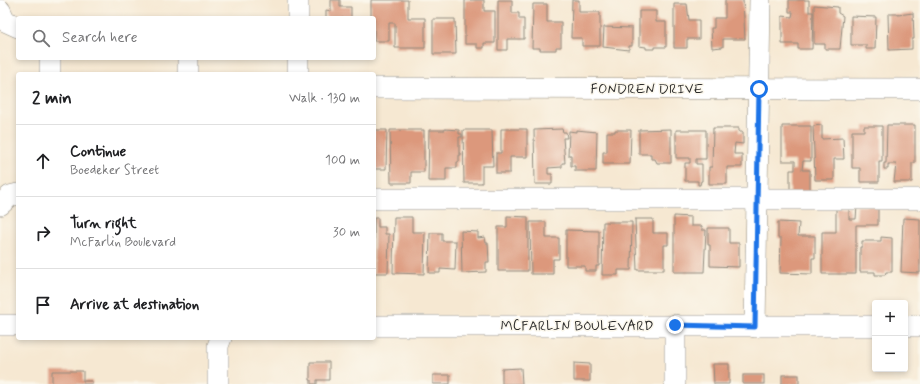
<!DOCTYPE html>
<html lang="en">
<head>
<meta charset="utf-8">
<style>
  :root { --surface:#fff; --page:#f6f6f6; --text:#202124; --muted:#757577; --line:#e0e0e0 }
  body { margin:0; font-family:Mynerve,sans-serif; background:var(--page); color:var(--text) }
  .controls { position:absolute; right:12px; bottom:12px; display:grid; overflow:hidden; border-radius:4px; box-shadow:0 2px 6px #0003 }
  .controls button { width:36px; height:36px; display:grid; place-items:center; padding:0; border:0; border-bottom:1px solid var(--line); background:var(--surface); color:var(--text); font:20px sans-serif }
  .stop { position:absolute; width:12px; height:12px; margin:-9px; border:3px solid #1a73e8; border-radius:50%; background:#fff }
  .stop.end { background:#1a73e8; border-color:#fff; box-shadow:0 1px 4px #0008 }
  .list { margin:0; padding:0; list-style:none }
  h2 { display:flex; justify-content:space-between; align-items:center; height:52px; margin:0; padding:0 16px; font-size:17px }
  h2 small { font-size:13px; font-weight:400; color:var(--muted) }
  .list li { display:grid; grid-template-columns:26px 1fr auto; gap:12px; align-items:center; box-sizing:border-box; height:72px; padding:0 16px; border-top:1px solid var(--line) }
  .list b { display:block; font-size:15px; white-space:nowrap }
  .list p { margin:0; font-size:13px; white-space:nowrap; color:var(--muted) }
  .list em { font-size:13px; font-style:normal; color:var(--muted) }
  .icon { flex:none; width:22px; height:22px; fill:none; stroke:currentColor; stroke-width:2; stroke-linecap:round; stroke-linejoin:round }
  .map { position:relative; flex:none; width:920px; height:384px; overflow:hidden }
  .search { position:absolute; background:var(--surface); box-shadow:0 2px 6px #0003; left:16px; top:16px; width:360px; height:44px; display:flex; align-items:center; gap:10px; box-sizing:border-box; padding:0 14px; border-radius:4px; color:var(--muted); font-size:15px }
  .panel { position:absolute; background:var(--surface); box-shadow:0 2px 6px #0003; left:16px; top:72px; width:360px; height:268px; border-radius:4px }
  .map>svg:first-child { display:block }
</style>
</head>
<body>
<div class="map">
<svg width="920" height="384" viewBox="0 0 920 384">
  <rect width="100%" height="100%" fill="#fbf7ec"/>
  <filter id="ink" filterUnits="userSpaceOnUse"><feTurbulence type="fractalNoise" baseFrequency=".025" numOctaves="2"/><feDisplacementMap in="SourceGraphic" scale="8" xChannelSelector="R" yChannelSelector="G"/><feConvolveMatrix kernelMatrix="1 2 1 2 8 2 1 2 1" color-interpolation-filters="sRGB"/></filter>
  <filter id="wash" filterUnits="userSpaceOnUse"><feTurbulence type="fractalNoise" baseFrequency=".012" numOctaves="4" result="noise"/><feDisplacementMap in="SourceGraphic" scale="16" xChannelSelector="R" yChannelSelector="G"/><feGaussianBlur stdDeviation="0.9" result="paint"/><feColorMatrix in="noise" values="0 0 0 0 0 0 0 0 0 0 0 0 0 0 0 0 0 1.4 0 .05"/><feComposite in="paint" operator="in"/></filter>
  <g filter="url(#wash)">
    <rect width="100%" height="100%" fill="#f6e8d2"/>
    <g id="blocks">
      <!-- building -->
      <g fill="#dc987b">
        <polygon points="331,0 340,0 340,7 351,7 351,18 326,18 326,10 331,11"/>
        <polygon points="371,0 408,0 408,18 425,18 425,48 395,48 395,23 389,23 389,41 374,41 374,18 371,18"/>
        <polygon points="465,0 484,0 484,11 495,11 495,43 484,43 484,48 477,48 477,44 465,44"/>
        <polygon points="498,0 512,0 512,13 519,13 519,19 524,19 524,39 507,39 507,50 498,50"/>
        <polygon points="572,0 579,0 579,12 600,12 600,46 582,46 582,38 571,38"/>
        <polygon points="725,0 743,0 745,39 723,39 723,47 712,48 711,28 714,28 714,18 725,18"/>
        <polygon points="789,0 809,0 809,12 813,12 812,49 798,49 798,44 782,44 782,16 792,17 793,12 789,12"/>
        <polygon points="533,4 547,4 547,22 561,22 561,47 556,47 556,50 540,50 540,48 532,48"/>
        <polygon points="674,4 687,4 689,20 699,20 699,39 687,39 687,48 674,48"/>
        <polygon points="814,5 838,7 838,13 843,16 840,49 825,49 825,44 814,44"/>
        <polygon points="639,11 656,11 656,22 666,22 666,47 655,47 655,49 646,49 646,47 639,46"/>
        <polygon points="913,13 914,39 912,39 912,49 889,50 888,14 898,14 898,15"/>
        <polygon points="851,16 876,17 875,49 866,49 866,45 851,45"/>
        <polygon points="433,19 455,19 456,54 433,54"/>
        <polygon points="604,27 632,28 632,46 629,46 629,50 603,47"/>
        <polygon points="822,125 822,139 843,138 844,159 834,159 834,180 815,180 813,126"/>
        <polygon points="887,125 915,125 915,163 912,163 912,182 894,182 896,164 888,164 888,169 884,169 884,163 886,163"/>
        <polygon points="782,126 811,126 811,161 803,161 802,170 810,170 810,194 790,194 790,170 795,170 795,161 782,161"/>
        <polygon points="864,126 882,126 882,161 879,161 879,182 860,182 860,168 852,168 852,131 864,131"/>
        <polygon points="713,128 739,128 739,132 743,132 743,144 735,143 734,154 742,154 742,167 727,167 727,184 709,184 709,167 712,167"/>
        <polygon points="445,129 459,130 459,134 462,134 462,137 459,137 459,153 461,153 461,155 459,155 459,162 457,162 457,168 446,168 446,181 428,181 429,130 445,130"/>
        <polygon points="501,129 527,129 527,157 510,157 510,173 496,173 496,153 501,153"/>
        <polygon points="562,129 563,132 566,132 567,138 563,138 565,163 562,163 562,167 548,168 548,174 552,174 552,184 535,184 534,130"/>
        <polygon points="671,129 671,163 657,163 655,159 651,159 651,154 639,154 639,130"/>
        <polygon points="374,130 387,130 386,169 374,169"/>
        <polygon points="390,130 424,130 424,172 411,172 411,183 391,183"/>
        <polygon points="463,130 492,130 493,166 482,166 482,183 464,183"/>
        <polygon points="576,130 597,132 596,171 575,171 575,166 571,166 571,155 568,155 569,131 576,132"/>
        <polygon points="615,130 631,130 630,164 603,164 603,152 607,152 607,132 615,132"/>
        <polygon points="676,130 706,130 706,159 696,159 696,164 702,164 702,181 701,181 700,185 698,185 698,181 685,181 685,163 690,163 690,158 676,158"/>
        <polygon points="836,206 849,206 849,219 856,219 857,206 878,206 878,225 856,225 856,274 822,274 822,232 836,232"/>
        <polygon points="507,216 528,217 528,271 498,271 498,227 507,227"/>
        <polygon points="674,216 691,217 691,226 702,226 702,230 706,230 704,272 674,272"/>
        <polygon points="394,217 412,217 412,232 425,232 424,274 393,273"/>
        <polygon points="374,218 378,218 378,227 385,227 385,234 389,234 388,273 374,273"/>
        <polygon points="903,218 920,219 920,273 901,272"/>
        <polygon points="635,219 653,219 653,233 668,233 668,245 664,245 664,270 637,270"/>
        <polygon points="530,222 546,222 546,238 559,238 559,259 553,259 553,274 531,274"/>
        <polygon points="603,222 632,222 631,270 618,270 618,275 602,275"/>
        <polygon points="778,222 799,223 798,236 815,236 815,258 812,258 812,274 780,273 781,238 778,238"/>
        <polygon points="708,228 729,228 729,243 739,243 739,267 710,266 710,245 708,245"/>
        <polygon points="566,230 599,231 599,266 596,266 596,271 585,271 585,266 566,266"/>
        <polygon points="461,231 478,232 478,238 485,237 486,243 488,243 489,262 486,262 486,272 462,273"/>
        <polygon points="430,233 442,233 442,241 456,241 455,270 440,269 440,273 429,273"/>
        <polygon points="881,237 892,238 892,272 886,272 885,275 875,275 875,272 860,272 860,247 862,247 862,241 881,241"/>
        <polygon points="310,362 329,362 329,380 317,380 317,384 311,384 311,380 310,380"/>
        <polygon points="574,363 590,364 590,381 574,381"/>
        <polygon points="713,364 729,364 729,384 714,384"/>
        <polygon points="521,368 522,384 502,384 502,369"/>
        <polygon points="52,371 83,371 83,381 92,381 92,384 52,384"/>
        <rect x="433" y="375" width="17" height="9"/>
        <rect x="743" y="375" width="21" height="9"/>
        <rect x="782" y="375" width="17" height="9"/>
      </g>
    </g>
  </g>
  <g filter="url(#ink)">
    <use href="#blocks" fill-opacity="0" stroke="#908a7e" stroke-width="1"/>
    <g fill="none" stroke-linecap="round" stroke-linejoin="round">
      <defs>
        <g id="minor">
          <polyline points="298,0 298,18"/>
          <polyline points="0,10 5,21 18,27"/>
          <polyline points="50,58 50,74"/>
          <polyline points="298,58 298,74"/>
          <polyline points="188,74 188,58"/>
          <polyline points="374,88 920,89"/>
          <polyline points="374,199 920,199"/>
          <polyline points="0,205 10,196 18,194"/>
          <polyline points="0,325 18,325"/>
          <polyline points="675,325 675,384"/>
          <polyline points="374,326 875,326"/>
          <polyline points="905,326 920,326"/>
          <polyline points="755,327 760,0"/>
          <polyline points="218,384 218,346 221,338"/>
        </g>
      </defs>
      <!-- minor casing -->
      <use href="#minor" stroke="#908a7e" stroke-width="22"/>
      <!-- minor -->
      <use href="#minor" stroke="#fff" stroke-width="21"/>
    </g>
  </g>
  <g fill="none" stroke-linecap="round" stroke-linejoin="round" filter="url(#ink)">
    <!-- route -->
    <polyline stroke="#1a73e8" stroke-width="5" points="675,325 755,327 759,89"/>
  </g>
  <g text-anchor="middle" stroke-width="3" stroke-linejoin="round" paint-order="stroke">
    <!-- street labels -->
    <g font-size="14" fill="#2b2b2b" stroke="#fbf7ec">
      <text x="647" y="93">FONDREN DRIVE</text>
      <text x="577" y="330">MCFARLIN BOULEVARD</text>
    </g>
  </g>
</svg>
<div class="controls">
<button>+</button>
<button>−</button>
</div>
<div class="stop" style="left:759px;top:89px"></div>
<div class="stop end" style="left:675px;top:325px"></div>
<div class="search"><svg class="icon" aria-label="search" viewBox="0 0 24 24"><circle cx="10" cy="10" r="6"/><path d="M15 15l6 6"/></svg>Search here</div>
<section class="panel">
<h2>2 min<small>Walk · 130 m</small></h2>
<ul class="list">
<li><svg class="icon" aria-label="ahead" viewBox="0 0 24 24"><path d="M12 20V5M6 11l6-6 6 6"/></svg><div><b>Continue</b><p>Boedeker Street</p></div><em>100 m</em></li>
<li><svg class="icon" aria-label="right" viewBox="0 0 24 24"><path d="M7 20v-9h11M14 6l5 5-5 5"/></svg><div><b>Turn right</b><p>McFarlin Boulevard</p></div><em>30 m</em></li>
<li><svg class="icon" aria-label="arrive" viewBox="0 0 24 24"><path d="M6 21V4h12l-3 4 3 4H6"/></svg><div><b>Arrive at destination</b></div></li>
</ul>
</section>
</div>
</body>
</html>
